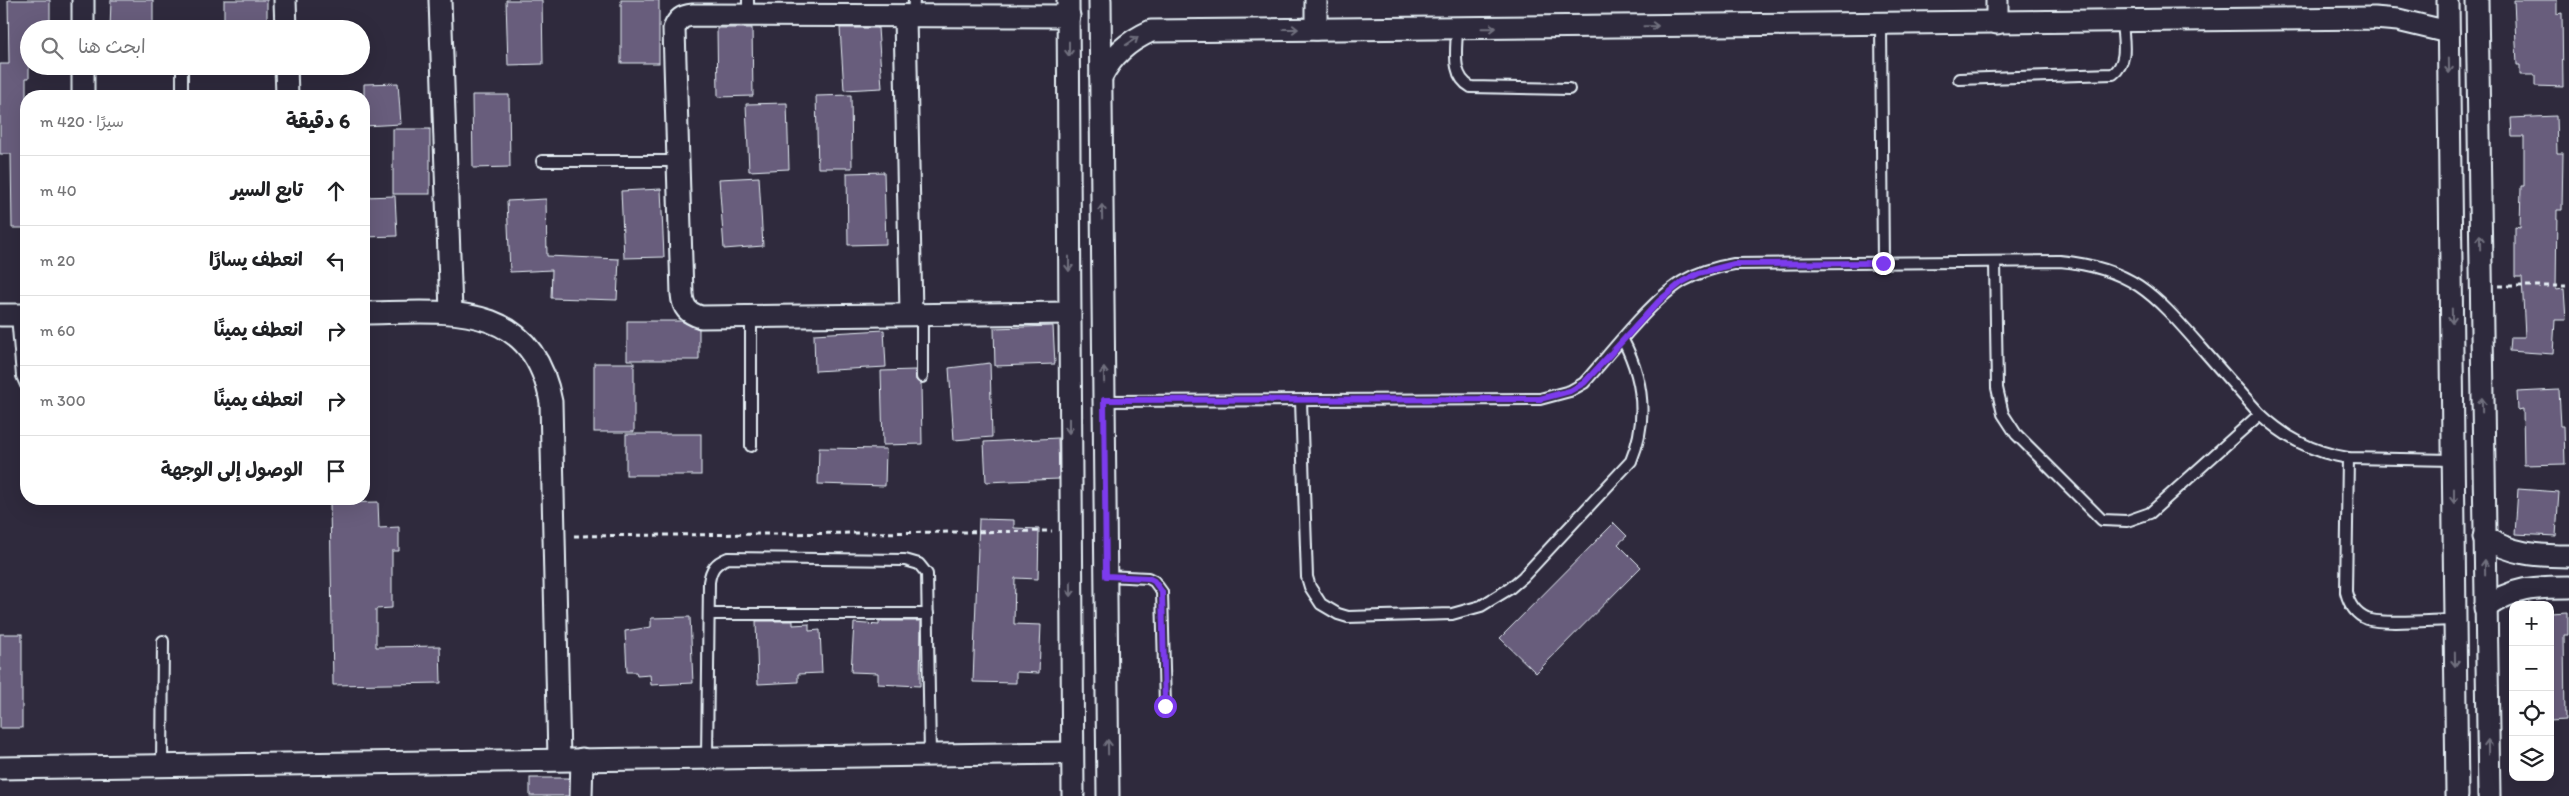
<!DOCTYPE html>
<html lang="ar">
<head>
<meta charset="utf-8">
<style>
  :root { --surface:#fff; --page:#f6f6f6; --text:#202124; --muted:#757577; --line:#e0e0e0 }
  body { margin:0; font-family:Itim,"Playpen Sans Arabic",sans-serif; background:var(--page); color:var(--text); direction:rtl }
  .controls { position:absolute; right:15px; bottom:15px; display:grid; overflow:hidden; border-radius:10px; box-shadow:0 5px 20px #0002 }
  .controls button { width:45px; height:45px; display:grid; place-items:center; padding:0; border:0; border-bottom:1px solid var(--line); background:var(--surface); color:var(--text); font:25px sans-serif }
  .stop { position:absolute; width:15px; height:15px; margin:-11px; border:4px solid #7c3aed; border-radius:50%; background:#fff }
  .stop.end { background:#7c3aed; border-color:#fff; box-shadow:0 1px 5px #0008 }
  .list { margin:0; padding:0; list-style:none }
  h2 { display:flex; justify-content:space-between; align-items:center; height:65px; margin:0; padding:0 20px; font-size:21px }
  h2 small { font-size:16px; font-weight:400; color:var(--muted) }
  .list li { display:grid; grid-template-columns:32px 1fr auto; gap:15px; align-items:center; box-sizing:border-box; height:70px; padding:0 20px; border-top:1px solid var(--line) }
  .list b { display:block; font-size:19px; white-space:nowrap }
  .list em { font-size:16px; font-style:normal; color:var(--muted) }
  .icon { flex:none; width:28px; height:28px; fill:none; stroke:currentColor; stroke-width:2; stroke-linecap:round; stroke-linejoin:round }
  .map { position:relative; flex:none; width:2569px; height:796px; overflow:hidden; direction:ltr }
  .search { position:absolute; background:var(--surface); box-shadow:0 5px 20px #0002; left:20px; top:20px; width:350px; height:55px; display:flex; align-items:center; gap:12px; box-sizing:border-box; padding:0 18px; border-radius:28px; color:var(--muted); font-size:19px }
  .panel { position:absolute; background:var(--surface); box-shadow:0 5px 20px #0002; left:20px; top:90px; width:350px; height:415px; border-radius:20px; direction:rtl }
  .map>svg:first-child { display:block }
</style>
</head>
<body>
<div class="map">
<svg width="2569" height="796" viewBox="0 0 2569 796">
  <rect width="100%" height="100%" fill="#2f2a3d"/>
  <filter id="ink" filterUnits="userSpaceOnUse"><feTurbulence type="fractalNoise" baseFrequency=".02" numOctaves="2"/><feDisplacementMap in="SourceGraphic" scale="10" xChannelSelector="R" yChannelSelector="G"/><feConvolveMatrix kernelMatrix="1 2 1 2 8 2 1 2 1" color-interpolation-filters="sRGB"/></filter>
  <g filter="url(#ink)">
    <!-- building -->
    <g fill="#685d7b" stroke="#e8f1f8">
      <polygon points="8,0 50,0 50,29 29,29 29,78 26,78 26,228 12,228 11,154 0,154 0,64 9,64"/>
      <polygon points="111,0 153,0 153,29 110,29"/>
      <rect x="224" y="0" width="43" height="29"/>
      <polygon points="506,0 542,0 543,64 508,65"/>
      <rect x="621" y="0" width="38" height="63"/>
      <polygon points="2514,0 2557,0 2557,14 2562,13 2563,87 2535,86 2535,75 2520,75 2520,65 2517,65"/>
      <polygon points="717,28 752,28 753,96 718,97"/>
      <polygon points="840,28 878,28 882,88 844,90"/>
      <polygon points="398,83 401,124 364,126 364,84"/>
      <polygon points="472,95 509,95 510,167 473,168"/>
      <polygon points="851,95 852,168 818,168 816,96"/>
      <polygon points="787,103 789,169 749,171 746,104"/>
      <polygon points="2556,116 2557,153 2563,153 2562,210 2557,210 2556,290 2564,289 2566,320 2555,320 2553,354 2509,351 2510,337 2525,337 2522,277 2515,277 2515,227 2520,228 2521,186 2524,186 2524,137 2512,137 2511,118"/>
      <rect x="393" y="129" width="37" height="65"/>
      <polygon points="884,172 886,244 848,245 847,173"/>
      <polygon points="759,177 763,246 724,249 719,179"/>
      <polygon points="661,189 664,257 624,258 621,191"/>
      <polygon points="395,196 397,236 364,237 364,197"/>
      <polygon points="546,199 547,256 619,259 617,300 551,298 552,270 510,272 507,201"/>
      <polygon points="627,321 681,321 699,329 699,360 627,360"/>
      <polygon points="1053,326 1055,364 995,366 994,328"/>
      <polygon points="884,330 886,367 815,371 814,334"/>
      <rect x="594" y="363" width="40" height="69"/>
      <polygon points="990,363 992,437 954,440 949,368"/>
      <polygon points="915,370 916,380 921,384 922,444 883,445 881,371"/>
      <polygon points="2559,390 2561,426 2564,426 2565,464 2524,465 2523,409 2518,410 2517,392"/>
      <rect x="626" y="434" width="75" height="41"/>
      <polygon points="1058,438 1059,479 986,482 984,442"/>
      <polygon points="819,448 886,449 885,486 818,484"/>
      <polygon points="2518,489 2559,492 2556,536 2515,534"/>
      <polygon points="378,502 379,528 399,527 399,551 392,551 392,608 376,609 376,647 440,646 441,683 333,685 330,503"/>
      <polygon points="979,519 1014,520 1014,528 1039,529 1038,579 1015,578 1014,624 1041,625 1039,673 1016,672 1016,683 973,682"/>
      <polygon points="1614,523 1627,536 1618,544 1641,567 1536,673 1500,638"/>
      <polygon points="2568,612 2568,635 2564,635 2565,720 2550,721 2550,613"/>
      <polygon points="690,617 693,683 651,685 650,675 637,676 636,672 627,672 625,631 651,627 651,618"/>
      <polygon points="756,621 793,621 793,625 809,624 809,631 820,630 822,673 798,674 798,682 758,684"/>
      <polygon points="879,621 921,621 920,686 878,684 878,673 851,672 854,623 879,625"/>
      <rect x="0" y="634" width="22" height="94"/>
      <rect x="530" y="778" width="39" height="18"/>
    </g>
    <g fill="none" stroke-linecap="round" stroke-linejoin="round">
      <defs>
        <g id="lane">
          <polyline points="748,15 748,0"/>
          <polyline points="913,16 914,0"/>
          <polyline points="1881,24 1883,263"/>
          <path d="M1457 28C1457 48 1450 76 1471 87L1569 89"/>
          <path d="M1959 79 2113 74C2129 62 2123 40 2122 22"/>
          <polyline points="182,96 182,69"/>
          <polyline points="542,161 678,161"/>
          <polyline points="1995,262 1997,388 2003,414 2016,434 2102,520 2127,521 2150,513 2260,414"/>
          <polyline points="922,314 922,377"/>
          <polyline points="17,315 22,376 26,385"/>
          <polyline points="751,316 751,446"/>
          <path d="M1104 401 1540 399 1570 391 1584 383C1610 354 1651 300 1683 281 1699 272 1716 267 1734 264L2060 261C2132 268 2154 294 2199 345 2219 368 2239 391 2260 414 2286 438 2312 452 2348 458L2453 460"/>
          <path d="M1301 401 1307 577 1310 587 1321 604 1338 614 1348 617 1452 614 1481 606 1509 589 1523 577 1631 461C1648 420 1644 380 1623 340"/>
          <path d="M2348 458 2346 592C2349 604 2355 614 2367 619 2384 625 2434 620 2454 620"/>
          <polyline points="1106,576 1148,578 1154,581 1162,592 1165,706"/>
          <polyline points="709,614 928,614"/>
          <path d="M707 757 709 582C711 569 715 563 728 558L905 560 919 564 927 574 930 755"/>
          <polyline points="162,767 163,641"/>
        </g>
        <g id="street">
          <polyline points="83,0 83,29"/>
          <polyline points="285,0 286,29"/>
          <polyline points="440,0 451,312"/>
          <polyline points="1068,0 1073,796"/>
          <polyline points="1100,0 1108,796"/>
          <polyline points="2448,0 2457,796"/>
          <polyline points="2477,0 2489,796"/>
          <polyline points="905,16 911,314"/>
          <polyline points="1997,23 1997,0"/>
          <polyline points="1316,29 1316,0"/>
          <polyline points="83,66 83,96"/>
          <polyline points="286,66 287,96"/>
          <path d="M1101 77C1113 55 1127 42 1151 31L2374 18 2398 20 2448 32"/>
          <path d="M364 313C444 312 532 298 551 402L559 759"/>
          <path d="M1069 313 701 317C688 313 683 308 682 294L674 29C678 19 682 16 693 15L1069 16"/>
          <polyline points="0,315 26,315"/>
          <path d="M2484 537C2511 554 2537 556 2569 556"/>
          <path d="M2485 608C2513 587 2535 587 2569 587"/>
          <polyline points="0,768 1072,753"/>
          <polyline points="581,796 582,759"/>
        </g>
      </defs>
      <!-- lane casing -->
      <use href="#lane" stroke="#e8f1f8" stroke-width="14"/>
      <!-- street casing -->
      <use href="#street" stroke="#e8f1f8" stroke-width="25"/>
      <!-- path -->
      <g stroke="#e8f1f8" stroke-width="3" stroke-dasharray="5 4" stroke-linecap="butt">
        <polyline points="2499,286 2569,286"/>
        <polyline points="574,536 1052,531"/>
      </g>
      <!-- lane -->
      <use href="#lane" stroke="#2f2a3d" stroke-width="10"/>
      <!-- street -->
      <use href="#street" stroke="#2f2a3d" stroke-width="21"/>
    </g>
    <!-- one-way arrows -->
    <defs><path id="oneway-shaft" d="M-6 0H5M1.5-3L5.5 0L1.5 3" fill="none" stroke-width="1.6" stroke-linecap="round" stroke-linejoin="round" transform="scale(1.25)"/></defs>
    <g stroke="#70707e">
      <use href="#oneway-shaft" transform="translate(1651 26) rotate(-1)"/>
      <use href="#oneway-shaft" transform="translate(1489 28) rotate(-1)"/>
      <use href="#oneway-shaft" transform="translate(1291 29)"/>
      <use href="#oneway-shaft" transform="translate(1132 41) rotate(-34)"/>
      <use href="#oneway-shaft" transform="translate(1069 49) rotate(90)"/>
      <use href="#oneway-shaft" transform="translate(2449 66) rotate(89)"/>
      <use href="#oneway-shaft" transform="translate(1102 212) rotate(-91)"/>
      <use href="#oneway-shaft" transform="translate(2480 242) rotate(-91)"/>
      <use href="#oneway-shaft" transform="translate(1069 264) rotate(90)"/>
      <use href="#oneway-shaft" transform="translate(2452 316) rotate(89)"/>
      <use href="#oneway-shaft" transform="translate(1104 375) rotate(-91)"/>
      <use href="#oneway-shaft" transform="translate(2482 405) rotate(-91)"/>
      <use href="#oneway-shaft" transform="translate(1069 426) rotate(90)"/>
      <use href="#oneway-shaft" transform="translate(2454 496) rotate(90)"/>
      <use href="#oneway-shaft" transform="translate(2485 567) rotate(-91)"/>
      <use href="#oneway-shaft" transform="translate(1071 589) rotate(89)"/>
      <use href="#oneway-shaft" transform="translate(2455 659) rotate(89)"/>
      <use href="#oneway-shaft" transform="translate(1108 747) rotate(-91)"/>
      <use href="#oneway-shaft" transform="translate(2488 747) rotate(-91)"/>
    </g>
  </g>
  <g fill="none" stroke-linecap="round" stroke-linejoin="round" filter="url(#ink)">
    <!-- route -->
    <polyline stroke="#7c3aed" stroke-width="6" points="1165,706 1162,592 1154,581 1148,578 1106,576 1104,400 1540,399 1570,391 1584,383 1659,301 1682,282 1699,273 1734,264 1883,263"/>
  </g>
</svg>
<div class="controls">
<button>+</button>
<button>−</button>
<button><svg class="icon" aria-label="locate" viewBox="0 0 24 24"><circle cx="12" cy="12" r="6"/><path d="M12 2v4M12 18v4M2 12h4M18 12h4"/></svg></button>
<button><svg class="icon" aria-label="layers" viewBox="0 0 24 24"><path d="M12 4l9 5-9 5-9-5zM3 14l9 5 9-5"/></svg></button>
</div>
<div class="stop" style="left:1165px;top:706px"></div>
<div class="stop end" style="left:1883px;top:263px"></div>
<div class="search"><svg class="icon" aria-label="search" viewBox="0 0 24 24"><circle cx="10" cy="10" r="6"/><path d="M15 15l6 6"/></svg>ابحث هنا</div>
<section class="panel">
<h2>6 دقيقة<small>سيرًا · 420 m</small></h2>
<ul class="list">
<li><svg class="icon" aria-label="ahead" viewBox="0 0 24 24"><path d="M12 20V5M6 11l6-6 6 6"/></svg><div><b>تابع السير</b></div><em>40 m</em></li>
<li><svg class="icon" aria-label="left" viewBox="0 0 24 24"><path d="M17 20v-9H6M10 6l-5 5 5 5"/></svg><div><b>انعطف يسارًا</b></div><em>20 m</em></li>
<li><svg class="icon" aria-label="right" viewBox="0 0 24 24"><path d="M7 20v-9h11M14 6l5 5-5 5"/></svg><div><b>انعطف يمينًا</b></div><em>60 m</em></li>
<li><svg class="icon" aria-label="right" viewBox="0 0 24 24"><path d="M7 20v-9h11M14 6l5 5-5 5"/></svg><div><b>انعطف يمينًا</b></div><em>300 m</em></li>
<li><svg class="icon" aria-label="arrive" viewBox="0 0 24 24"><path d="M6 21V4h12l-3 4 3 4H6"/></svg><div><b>الوصول إلى الوجهة</b></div></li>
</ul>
</section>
</div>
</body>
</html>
